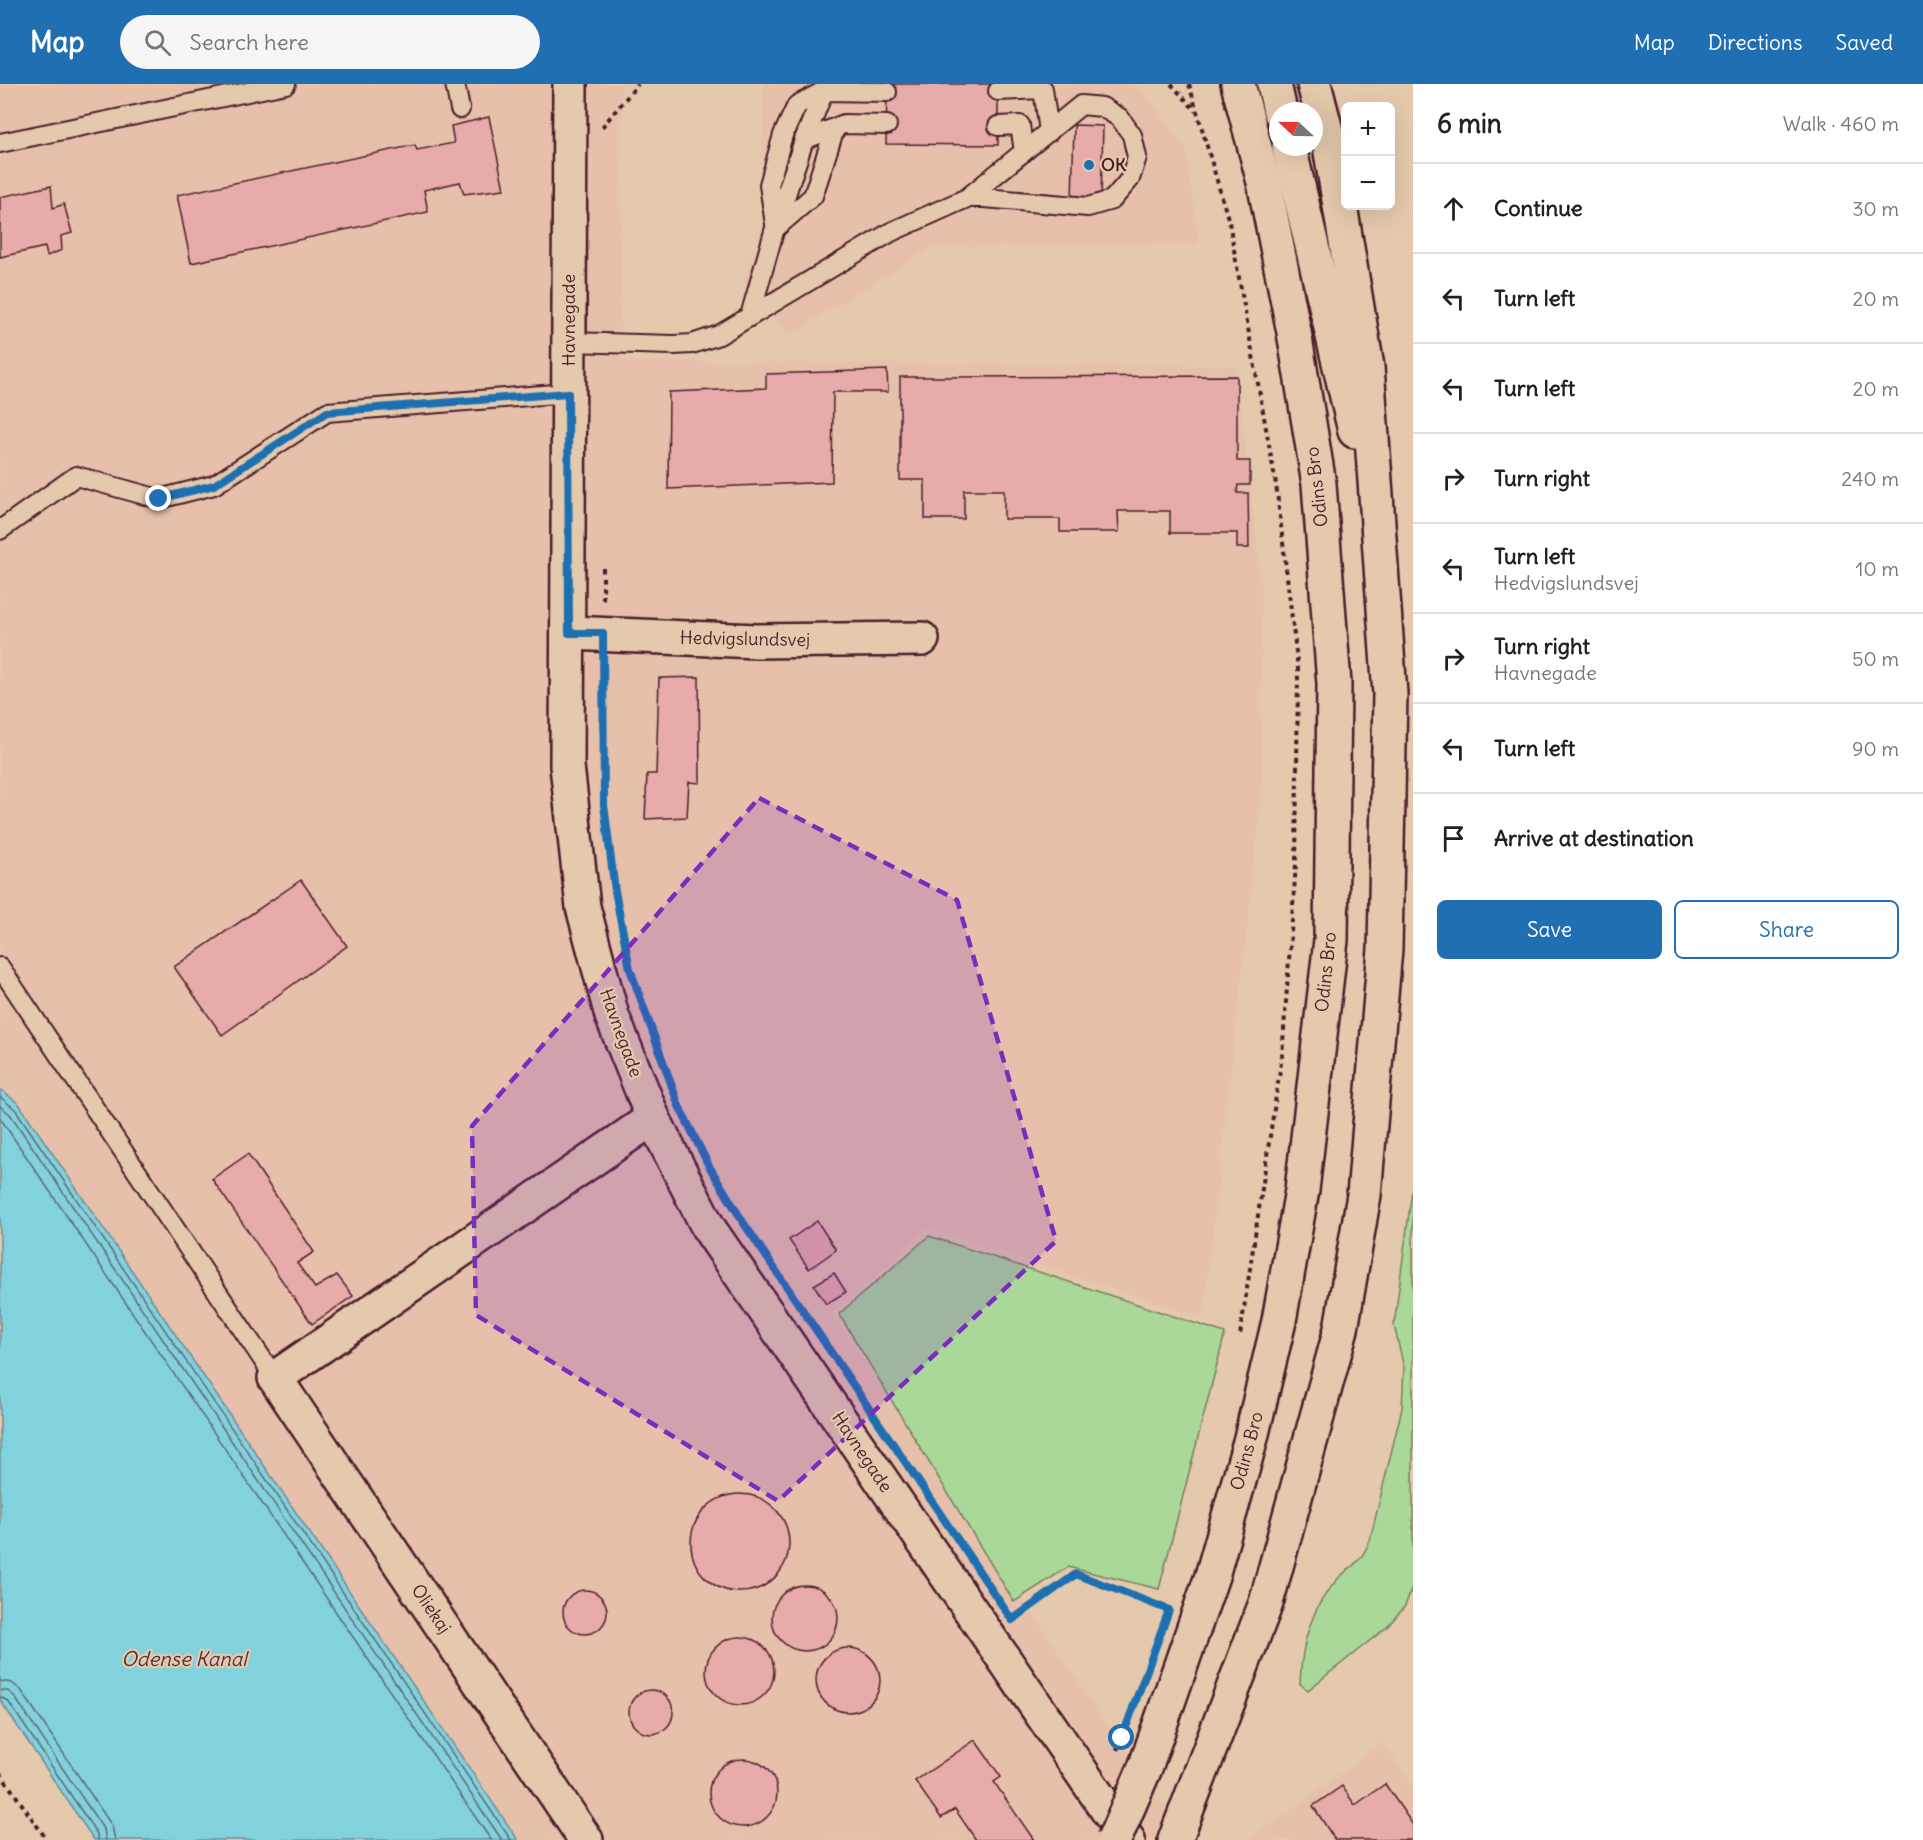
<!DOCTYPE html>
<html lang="en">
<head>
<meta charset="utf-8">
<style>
  :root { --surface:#fff; --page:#f6f6f6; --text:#222; --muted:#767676; --line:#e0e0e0; --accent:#1f6fb2 }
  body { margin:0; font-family:Delius,sans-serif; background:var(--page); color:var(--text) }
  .controls { position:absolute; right:18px; top:18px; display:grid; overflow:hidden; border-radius:9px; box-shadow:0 6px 24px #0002 }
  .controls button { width:54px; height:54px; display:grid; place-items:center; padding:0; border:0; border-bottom:2px solid var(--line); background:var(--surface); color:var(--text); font:30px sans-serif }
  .compass { position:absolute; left:1269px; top:18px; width:54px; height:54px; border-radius:50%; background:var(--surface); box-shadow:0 6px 24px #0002; rotate:292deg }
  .stop { position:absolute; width:18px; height:18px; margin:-14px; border:4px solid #1f6fb2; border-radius:50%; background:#fff }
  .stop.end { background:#1f6fb2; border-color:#fff; box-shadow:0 2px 6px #0008 }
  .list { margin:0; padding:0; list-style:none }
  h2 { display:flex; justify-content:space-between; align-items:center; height:78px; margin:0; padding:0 24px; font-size:26px }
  h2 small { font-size:20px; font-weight:400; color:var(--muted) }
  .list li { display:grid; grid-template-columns:39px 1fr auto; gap:18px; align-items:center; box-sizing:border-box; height:90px; padding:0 24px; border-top:2px solid var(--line) }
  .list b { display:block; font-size:22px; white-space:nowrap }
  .list p { margin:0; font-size:20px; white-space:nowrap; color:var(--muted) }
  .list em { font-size:20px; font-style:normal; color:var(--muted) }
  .actions { display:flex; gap:12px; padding:18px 24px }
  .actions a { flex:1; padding:14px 0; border:2px solid var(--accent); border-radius:9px; text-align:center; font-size:21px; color:var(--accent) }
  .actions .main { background:var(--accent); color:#fff }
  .icon { flex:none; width:33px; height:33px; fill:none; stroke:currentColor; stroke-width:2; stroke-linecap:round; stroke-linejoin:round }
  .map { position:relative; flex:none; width:1413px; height:1756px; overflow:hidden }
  header { display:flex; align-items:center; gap:36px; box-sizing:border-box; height:84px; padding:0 30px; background:var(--accent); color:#fff }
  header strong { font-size:28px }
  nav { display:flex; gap:33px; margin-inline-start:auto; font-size:21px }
  .search { width:420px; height:54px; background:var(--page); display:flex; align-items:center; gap:15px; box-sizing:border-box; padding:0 21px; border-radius:33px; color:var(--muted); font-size:22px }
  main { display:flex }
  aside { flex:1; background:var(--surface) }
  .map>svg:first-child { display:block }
</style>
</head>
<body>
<header>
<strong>Map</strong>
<div class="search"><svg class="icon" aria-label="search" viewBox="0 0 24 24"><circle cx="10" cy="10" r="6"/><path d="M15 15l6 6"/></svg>Search here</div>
<nav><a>Map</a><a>Directions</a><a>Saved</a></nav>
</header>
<main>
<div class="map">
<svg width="1413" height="1756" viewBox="0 0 1413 1756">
  <rect width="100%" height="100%" fill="#e5c9ac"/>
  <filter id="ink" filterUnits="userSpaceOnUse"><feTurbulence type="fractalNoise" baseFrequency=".0167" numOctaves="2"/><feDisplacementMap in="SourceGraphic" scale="12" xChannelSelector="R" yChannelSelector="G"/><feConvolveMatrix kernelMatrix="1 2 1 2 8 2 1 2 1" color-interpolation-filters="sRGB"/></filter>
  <g filter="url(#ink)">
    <!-- built -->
    <g fill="#e6c0ab">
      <polygon points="0,0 622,0 620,277 1236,282 1261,494 1261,722 1203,1234 928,1145 833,1231 1108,1642 1188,1756 518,1756 19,1020 0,1005"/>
      <polygon points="764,0 1130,0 1140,4 1186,64 1199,160 932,163 790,251 743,199 762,143"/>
      <polygon points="1382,1659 1413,1700 1413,1756 1249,1756"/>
    </g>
    <!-- green -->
    <g fill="#a9d898" stroke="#7a7c62" stroke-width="1.5">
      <path d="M1413 1099V1501L1405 1522 1387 1543 1308 1606 1300 1600C1301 1563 1310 1526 1335 1498 1343 1488 1355 1482 1362 1472 1365 1467 1368 1461 1370 1456L1402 1324 1404 1284 1394 1241Z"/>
      <polygon points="929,1152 1225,1249 1159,1505 1068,1483 1014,1518 839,1230"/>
    </g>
    <!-- water -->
    <polygon fill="#82d2dd" stroke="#6c8a96" stroke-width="1.5" points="0,1005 19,1020 518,1756 94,1756 0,1616"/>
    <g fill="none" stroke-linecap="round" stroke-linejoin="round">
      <!-- shore -->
      <g stroke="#606772" stroke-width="1.5">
        <polyline points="0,1013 15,1025 511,1756"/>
        <polyline points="0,1022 10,1030 502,1756"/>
        <polyline points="0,1034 491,1756"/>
        <polyline points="0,1597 12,1599 21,1606 112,1742 115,1756"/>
        <polyline points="0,1606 8,1607 14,1612 104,1746 106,1756"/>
        <polyline points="0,1613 8,1617 97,1750 98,1756"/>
      </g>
    </g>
    <!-- building -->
    <g fill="#e7aba9" stroke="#4a1f2b" stroke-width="1.5">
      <polygon points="887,0 998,0 998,61 886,60"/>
      <polygon points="489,33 504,105 464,110 460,98 424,106 428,128 191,179 177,111 415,61 417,66 454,59 451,42"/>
      <polygon points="1074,41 1103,42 1101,116 1072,116"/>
      <polygon points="51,102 53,124 64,120 72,149 61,152 62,166 47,172 45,163 0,173 0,113"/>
      <polygon points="887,286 888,308 833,308 832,398 668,405 669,308 766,304 766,290"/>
      <polygon points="1237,292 1237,377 1250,377 1250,401 1238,401 1237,409 1248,409 1249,464 1237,464 1237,449 1170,449 1170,427 1118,427 1119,448 1060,448 1060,435 1004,435 1004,406 964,406 964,435 925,435 925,396 900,396 900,293"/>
      <polygon points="699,593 700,699 689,698 687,733 645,735 647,690 656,690 659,594"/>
      <polygon points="301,796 347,862 222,951 174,883"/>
      <polygon points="248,1070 314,1168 297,1179 315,1204 337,1191 353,1212 312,1240 212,1095"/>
      <polygon points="817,1137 836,1166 809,1185 789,1156"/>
      <polygon points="834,1189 846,1208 826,1220 814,1201"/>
      <circle cx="740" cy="1459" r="49"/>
      <circle cx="805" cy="1534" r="33"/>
      <circle cx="585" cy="1528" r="22"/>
      <circle cx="740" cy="1587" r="34"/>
      <circle cx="848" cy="1596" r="32"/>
      <circle cx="651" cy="1628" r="22"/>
      <polygon points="975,1656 1001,1693 994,1698 1034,1756 976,1756 955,1725 941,1734 915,1697"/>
      <circle cx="743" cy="1709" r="34"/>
      <polygon points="1385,1700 1413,1741 1413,1756 1335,1756 1313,1722 1342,1702 1355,1721"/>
    </g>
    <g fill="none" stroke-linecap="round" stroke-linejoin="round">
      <defs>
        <g id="lane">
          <polyline points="455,0 460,25"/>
          <polyline points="998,7 1043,5 1049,48"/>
          <polyline points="998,42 1020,41 1024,68"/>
          <polyline points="804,56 824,7 887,8"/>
          <polyline points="0,59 286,0"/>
          <polyline points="775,140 769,101 783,51 797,21 824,7"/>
          <polyline points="777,143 813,112 835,44"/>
          <polyline points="750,232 775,144 804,56 844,40 887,41"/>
          <polyline points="569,258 673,261 692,260 719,251 891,148 967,114 984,114 1088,123 1112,116 1130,95 1137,73 1132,51 1120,34 1102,23 1081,21 967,114"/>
          <polyline points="0,446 76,392 159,415 214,401 327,328 568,309"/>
          <polyline points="0,883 275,1294"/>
        </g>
        <g id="street">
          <polyline points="569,549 757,557 922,555"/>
          <polyline points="586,1756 275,1294 653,1034"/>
        </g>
        <g id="secondary">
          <polyline points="570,0 567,682 583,823 612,932 653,1034 708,1143 1128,1756"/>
          <polyline points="1274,0 1280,27"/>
          <polyline points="1289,63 1355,347"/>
          <polyline points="1145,1684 1212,1492 1250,1358 1279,1237 1302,1106 1331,856 1334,600 1319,400 1294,248 1264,98 1238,0"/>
          <polyline points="1175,1756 1266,1519 1341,1245 1364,1111 1385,865 1390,610 1367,283 1330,62 1314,0"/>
        </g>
      </defs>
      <!-- lane casing -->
      <use href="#lane" stroke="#4a1f2b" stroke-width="22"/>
      <!-- street casing -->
      <use href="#street" stroke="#4a1f2b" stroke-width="38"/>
      <!-- secondary casing -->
      <use href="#secondary" stroke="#4a1f2b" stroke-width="38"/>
      <!-- path -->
      <g stroke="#4a1f2b" stroke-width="4" stroke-dasharray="4.5 4.5" stroke-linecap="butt">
        <polyline points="1171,0 1197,28"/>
        <polyline points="1189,0 1229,138 1276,400 1298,585 1296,780 1282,972 1240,1251"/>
        <polyline points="602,43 638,0"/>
        <polyline points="603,484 603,518"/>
        <polyline points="603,583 604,698"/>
        <polyline points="1014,1534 1076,1490 1169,1525"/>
        <polyline points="0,1689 47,1756"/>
      </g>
      <!-- lane -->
      <use href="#lane" stroke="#e5c9ac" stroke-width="18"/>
      <!-- street -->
      <use href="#street" stroke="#e5c9ac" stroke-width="33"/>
      <!-- secondary -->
      <use href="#secondary" stroke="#e5c9ac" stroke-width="33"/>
      <defs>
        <polyline id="secondary-bridge" points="1114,1756 1145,1684"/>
      </defs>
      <!-- secondary-bridge casing -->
      <use href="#secondary-bridge" stroke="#4a1f2b" stroke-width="38" stroke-linecap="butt"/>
      <!-- path-bridge -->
      <polyline stroke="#4a1f2b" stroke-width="4" stroke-dasharray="4.5 4.5" stroke-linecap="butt" points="1117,1666 1122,1654"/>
      <!-- secondary-bridge -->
      <use href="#secondary-bridge" stroke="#e5c9ac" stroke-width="33"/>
    </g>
  </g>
  <g fill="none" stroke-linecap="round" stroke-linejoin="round" filter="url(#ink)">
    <!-- route -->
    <polyline stroke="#1f6fb2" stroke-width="8" points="159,415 214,401 327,328 568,309 569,549 603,549 604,721 615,807 630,885 679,1022 709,1082 745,1141 1012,1536 1076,1490 1169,1526 1122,1654"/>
  </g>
  <!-- marked area -->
  <path fill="#7b2cbf" fill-opacity="0.2" stroke="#7b2cbf" stroke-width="4.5" stroke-dasharray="12 8" stroke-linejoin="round" d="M759 714 957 816 1056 1157 778 1417 476 1231 472 1042Z"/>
  <!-- markers -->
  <circle fill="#1f6fb2" stroke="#e5c9ac" stroke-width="2" cx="1089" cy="81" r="6"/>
  <g text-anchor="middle" stroke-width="4.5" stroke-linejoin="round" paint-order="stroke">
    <!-- poi labels -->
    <g font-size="18" font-weight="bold" fill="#4a1f2b" stroke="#e5c9ac" text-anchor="start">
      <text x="1101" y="87">OK</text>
    </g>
    <!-- street labels -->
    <g font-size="18" fill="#4a1f2b" stroke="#e5c9ac">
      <text transform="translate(569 236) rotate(-90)" y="6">Havnegade</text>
      <text transform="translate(1317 403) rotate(-97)" y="6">Odins Bro</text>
      <text transform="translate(745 555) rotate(1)" y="6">Hedvigslundsvej</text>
      <text transform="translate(1326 888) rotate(-84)" y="6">Odins Bro</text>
      <text transform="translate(621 949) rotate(70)" y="6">Havnegade</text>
      <text transform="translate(1247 1367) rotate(-75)" y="6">Odins Bro</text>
      <text transform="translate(862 1368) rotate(56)" y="6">Havnegade</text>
      <text transform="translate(431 1525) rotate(56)" y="6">Oliekaj</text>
    </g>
    <!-- water labels -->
    <g font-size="20" font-style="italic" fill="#50313d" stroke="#e5c9ac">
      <text x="184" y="1582">Odense Kanal</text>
    </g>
  </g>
</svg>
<div class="controls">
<button>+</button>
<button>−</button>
</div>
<svg class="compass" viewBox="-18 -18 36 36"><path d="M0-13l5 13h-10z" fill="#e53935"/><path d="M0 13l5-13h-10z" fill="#767676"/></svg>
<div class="stop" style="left:1122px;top:1654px"></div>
<div class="stop end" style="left:159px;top:415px"></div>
</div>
<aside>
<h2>6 min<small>Walk · 460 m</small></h2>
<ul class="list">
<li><svg class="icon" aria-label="ahead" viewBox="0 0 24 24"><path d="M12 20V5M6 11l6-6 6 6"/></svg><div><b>Continue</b></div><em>30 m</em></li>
<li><svg class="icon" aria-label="left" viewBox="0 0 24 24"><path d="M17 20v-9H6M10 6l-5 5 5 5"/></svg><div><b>Turn left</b></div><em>20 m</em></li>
<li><svg class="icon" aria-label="left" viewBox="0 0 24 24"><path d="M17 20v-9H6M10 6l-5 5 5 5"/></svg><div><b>Turn left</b></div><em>20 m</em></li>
<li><svg class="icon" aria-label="right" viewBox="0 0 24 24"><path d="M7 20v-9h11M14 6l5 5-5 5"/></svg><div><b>Turn right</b></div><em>240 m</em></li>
<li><svg class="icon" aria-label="left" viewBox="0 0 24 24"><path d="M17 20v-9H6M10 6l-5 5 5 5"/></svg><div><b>Turn left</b><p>Hedvigslundsvej</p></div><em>10 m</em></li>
<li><svg class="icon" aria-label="right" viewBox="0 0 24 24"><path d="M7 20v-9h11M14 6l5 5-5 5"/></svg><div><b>Turn right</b><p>Havnegade</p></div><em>50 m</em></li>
<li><svg class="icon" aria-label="left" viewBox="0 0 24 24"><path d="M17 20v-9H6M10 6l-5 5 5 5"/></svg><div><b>Turn left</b></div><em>90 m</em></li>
<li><svg class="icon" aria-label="arrive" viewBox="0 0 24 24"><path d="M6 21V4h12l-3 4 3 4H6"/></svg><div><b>Arrive at destination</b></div></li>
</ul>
<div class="actions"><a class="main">Save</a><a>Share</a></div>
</aside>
</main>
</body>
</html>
